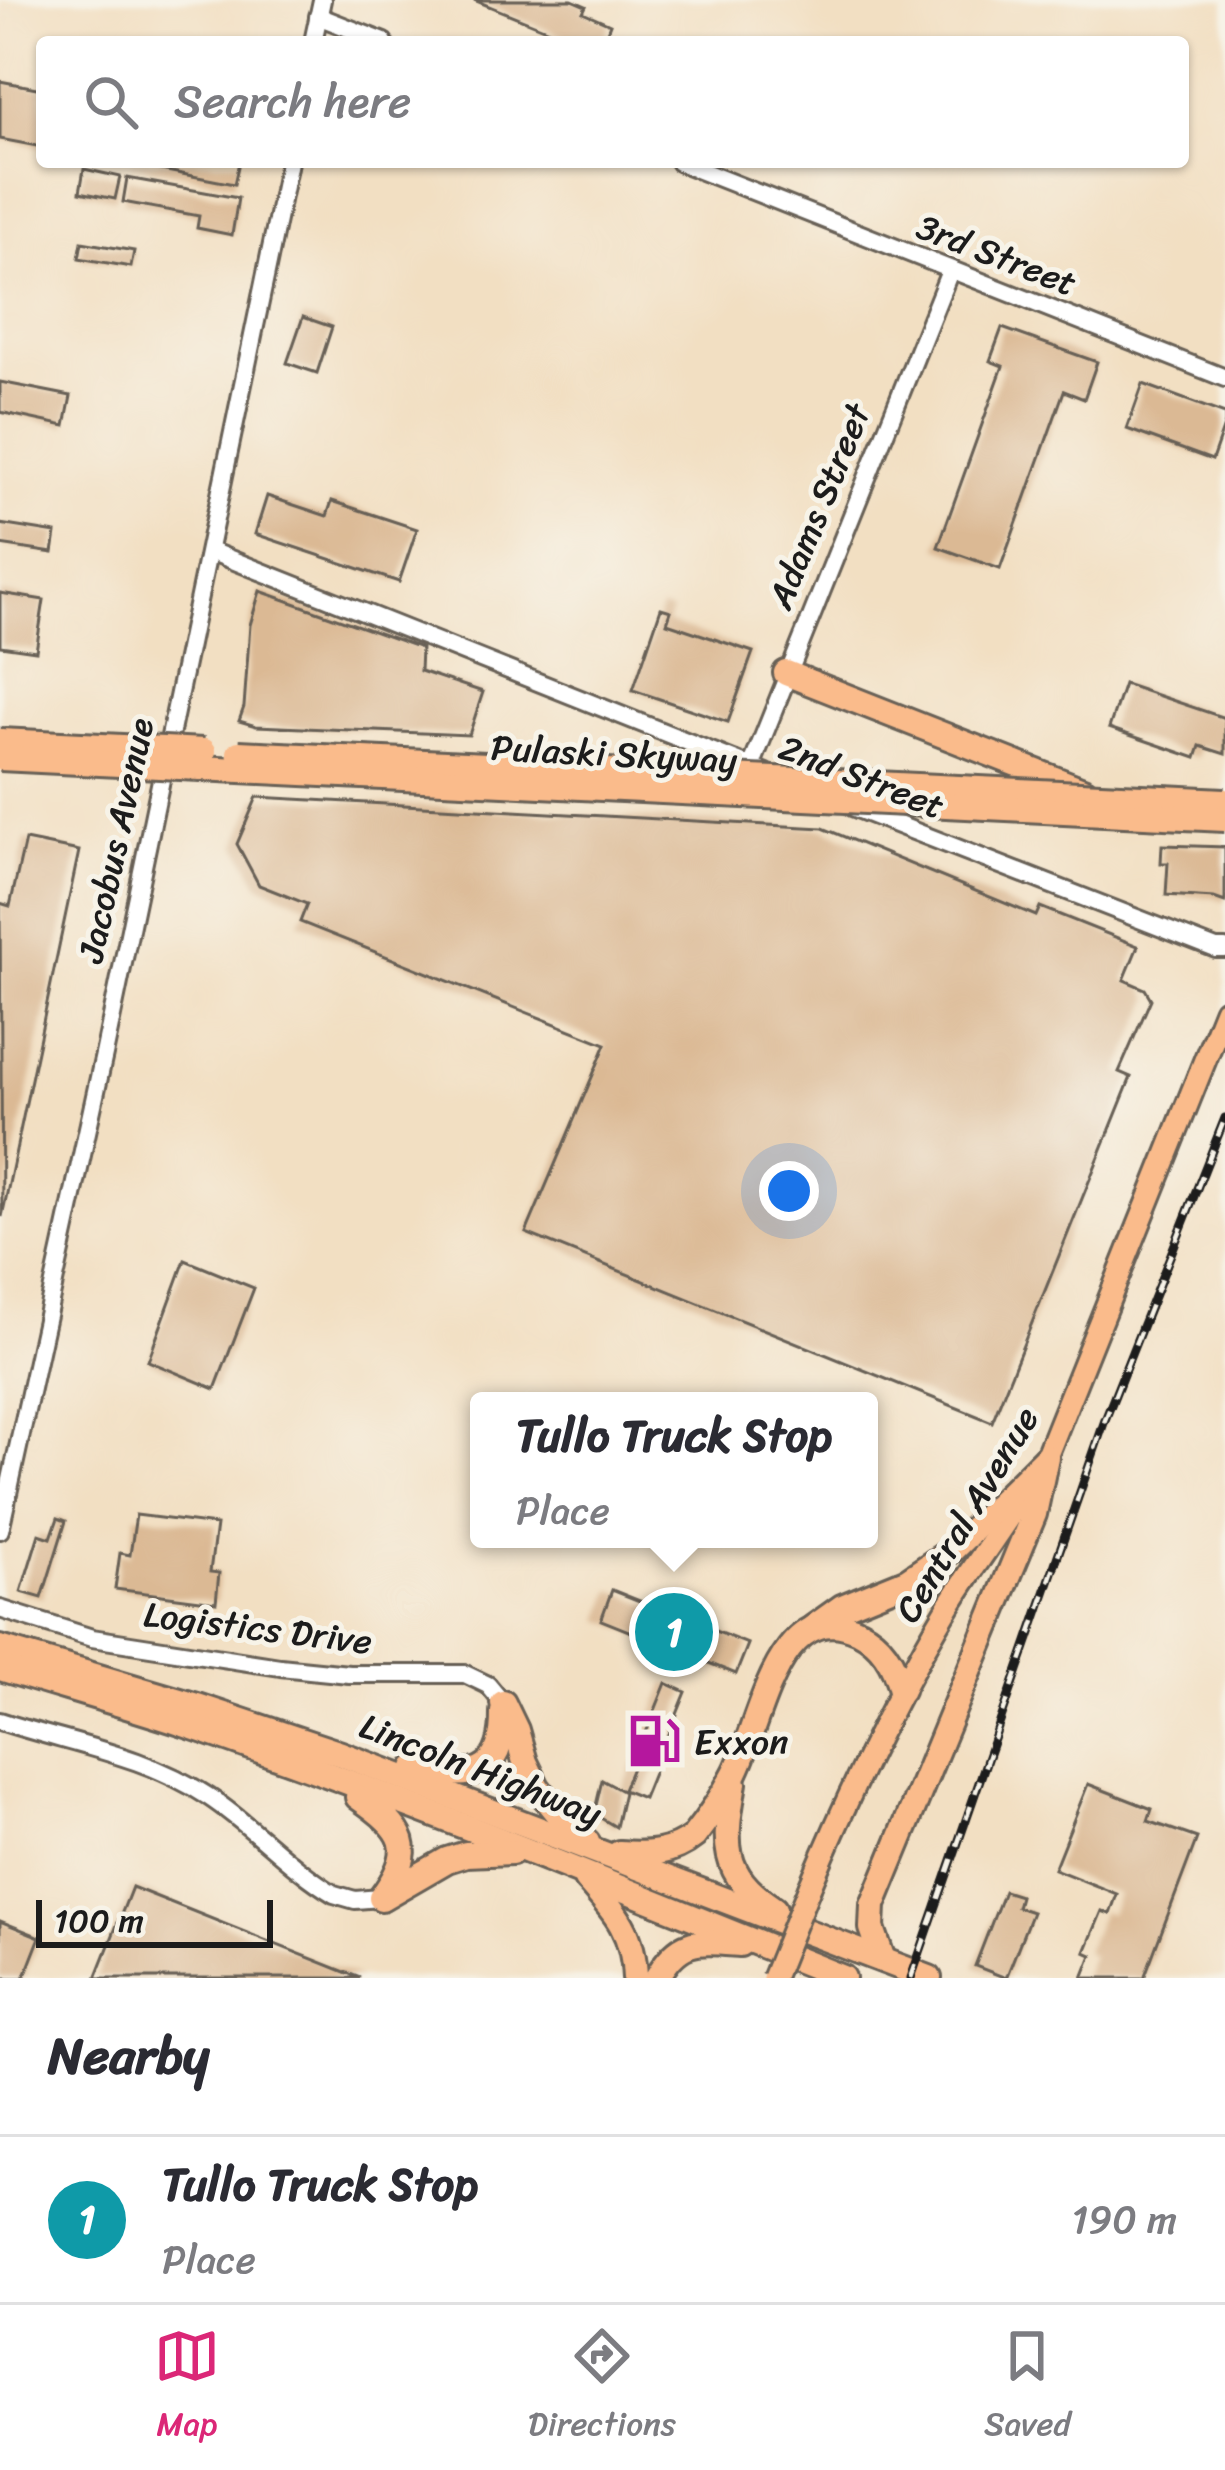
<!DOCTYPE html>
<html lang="en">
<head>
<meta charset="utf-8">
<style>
  :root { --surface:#fff; --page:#f2f2f3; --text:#2b2b33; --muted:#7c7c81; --line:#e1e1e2; --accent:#db2777 }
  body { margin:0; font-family:Sriracha,sans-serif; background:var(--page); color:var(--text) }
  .scale { position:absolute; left:36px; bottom:30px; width:237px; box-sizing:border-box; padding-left:12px; border:6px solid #1c1c1c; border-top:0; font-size:33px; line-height:42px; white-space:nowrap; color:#1c1c1c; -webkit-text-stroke:9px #f7f3e8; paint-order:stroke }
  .you { position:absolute; left:789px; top:1191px; width:42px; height:42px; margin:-30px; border:9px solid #fff; border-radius:50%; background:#1a73e8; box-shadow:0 0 0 18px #1a73e833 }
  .badge { display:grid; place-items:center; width:78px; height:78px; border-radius:50%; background:var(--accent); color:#fff; font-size:39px; font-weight:700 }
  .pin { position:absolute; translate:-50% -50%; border:6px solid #fff; box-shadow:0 3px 12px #0006 }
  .popup { position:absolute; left:470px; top:1392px; width:408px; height:156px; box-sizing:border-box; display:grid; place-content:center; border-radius:12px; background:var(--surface); filter:drop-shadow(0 3px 9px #0005); font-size:39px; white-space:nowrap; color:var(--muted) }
  .popup b { font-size:45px; color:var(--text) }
  .popup::after { content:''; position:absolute; left:50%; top:100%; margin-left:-24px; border:24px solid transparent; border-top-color:var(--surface) }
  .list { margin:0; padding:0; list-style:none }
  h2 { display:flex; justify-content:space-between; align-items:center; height:156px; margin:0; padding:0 48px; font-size:51px }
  h2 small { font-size:39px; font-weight:400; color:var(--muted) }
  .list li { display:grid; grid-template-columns:78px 1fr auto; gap:36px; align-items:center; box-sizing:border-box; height:168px; padding:0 48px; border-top:3px solid var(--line) }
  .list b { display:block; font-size:45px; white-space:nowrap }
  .list p { margin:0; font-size:39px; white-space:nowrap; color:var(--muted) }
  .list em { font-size:39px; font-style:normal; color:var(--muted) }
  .icon { flex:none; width:66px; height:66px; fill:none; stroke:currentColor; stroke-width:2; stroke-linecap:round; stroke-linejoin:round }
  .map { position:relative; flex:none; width:1225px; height:1978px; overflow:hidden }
  .search { position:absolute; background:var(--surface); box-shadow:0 3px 9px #0004; left:36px; right:36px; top:36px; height:132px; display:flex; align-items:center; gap:30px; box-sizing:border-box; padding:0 42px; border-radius:12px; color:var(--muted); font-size:45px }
  .sheet { height:324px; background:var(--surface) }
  nav { display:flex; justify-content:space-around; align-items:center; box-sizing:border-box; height:168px; border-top:3px solid var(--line); background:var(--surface); font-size:33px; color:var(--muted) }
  nav a { display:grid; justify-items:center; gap:6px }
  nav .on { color:var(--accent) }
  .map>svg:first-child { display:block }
</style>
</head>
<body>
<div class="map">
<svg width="1225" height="1978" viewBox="0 0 1225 1978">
  <rect width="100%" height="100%" fill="#f7f3e8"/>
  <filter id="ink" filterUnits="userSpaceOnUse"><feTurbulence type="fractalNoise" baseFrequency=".00833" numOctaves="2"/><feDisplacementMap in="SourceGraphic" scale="24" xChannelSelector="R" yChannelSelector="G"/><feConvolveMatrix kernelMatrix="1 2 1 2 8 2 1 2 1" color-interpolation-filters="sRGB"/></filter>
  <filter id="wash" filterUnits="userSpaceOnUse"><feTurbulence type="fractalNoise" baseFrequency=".004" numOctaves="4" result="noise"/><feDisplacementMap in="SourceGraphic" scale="48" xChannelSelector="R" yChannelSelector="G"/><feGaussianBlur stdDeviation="2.7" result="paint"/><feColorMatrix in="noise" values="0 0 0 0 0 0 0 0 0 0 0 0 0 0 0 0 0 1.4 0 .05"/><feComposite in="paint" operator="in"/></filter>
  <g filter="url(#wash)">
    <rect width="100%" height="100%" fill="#f2dfc2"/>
    <g id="blocks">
      <!-- building -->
      <g fill="#dbb994">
        <polygon points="474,0 572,0 586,6 583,12 610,24 603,42 578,42"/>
        <polygon points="0,81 42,89 42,147 0,139"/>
        <polygon points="130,162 239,162 234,184 130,164"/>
        <polygon points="84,169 120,177 115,199 80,192"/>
        <polygon points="127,178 238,198 232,235 197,228 199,216 123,202"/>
        <polygon points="82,242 134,251 131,267 79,258"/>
        <polygon points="303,317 332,327 317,373 287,363"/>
        <polygon points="1002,328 1097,362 1084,399 1064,391 1000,569 938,547 1003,366 990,361"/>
        <polygon points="0,382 71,396 65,426 0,412"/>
        <polygon points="1143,384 1225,414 1225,423 1212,460 1127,429"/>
        <polygon points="267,496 327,516 332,501 417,529 399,582 255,534"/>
        <polygon points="0,524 56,533 53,553 0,545"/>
        <polygon points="260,591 421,648 420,671 483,692 469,735 256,726 239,721 244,707 250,625"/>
        <polygon points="0,593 44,600 36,651 0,646"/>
        <polygon points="661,608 671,611 667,623 753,652 728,722 633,690"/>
        <polygon points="1124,684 1225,718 1225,754 1200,746 1196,758 1109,728"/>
        <polygon points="257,797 823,828 1036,916 1040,907 1138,946 1124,980 1145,989 1151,999 1119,1072 1131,1077 992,1422 526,1233 606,1044 300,922 307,904 259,885 237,844"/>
        <polygon points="25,840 79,851 2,1217 0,903 10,906"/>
        <polygon points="1162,845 1225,847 1225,902 1214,898 1166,895 1168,863 1161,863"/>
        <polygon points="185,1260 254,1288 215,1389 148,1361"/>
        <polygon points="136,1515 216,1525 210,1572 219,1573 216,1602 115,1589 120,1553 130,1555"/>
        <polygon points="58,1518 66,1521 42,1598 21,1592 39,1534 51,1538"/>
        <polygon points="612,1590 748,1644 736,1674 601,1620"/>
        <polygon points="666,1683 686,1692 643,1798 623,1790"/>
        <polygon points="602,1780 624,1792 616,1827 594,1814"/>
        <polygon points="1088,1784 1152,1809 1148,1821 1197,1838 1144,1978 1083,1978 1092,1955 1085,1952 1102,1911 1110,1914 1117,1894 1054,1869"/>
        <polygon points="132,1887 360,1978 96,1978"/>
        <polygon points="1004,1891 1020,1896 1017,1907 1032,1912 1006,1978 975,1966"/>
        <polygon points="0,1921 40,1937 24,1978 0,1978"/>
      </g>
    </g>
  </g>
  <g filter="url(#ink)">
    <use href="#blocks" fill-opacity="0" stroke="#676056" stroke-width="3"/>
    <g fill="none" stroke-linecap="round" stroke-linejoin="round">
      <defs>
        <g id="minor">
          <polyline points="318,16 384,42"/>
          <polyline points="313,42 322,0"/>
          <polyline points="679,162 1225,378"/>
          <polyline points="210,551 766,773"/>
          <polyline points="751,767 950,271"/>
          <polyline points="852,807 1216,949 1225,949"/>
          <polyline points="0,1530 105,1050 289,162"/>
          <polyline points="0,1609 92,1638 280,1667 349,1674 465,1674 488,1685 503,1703"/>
          <path d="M0 1721C73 1745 143 1754 209 1797 253 1826 289 1867 334 1894L355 1900 381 1898"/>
        </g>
        <path id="major" d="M810 1886C851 1788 896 1694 950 1604 981 1554 1018 1508 1046 1457L1225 1010"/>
        <g id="highway">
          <polyline points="786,673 1085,791"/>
          <polyline points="814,1627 842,1607 908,1580 952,1550 1045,1458"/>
          <polyline points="0,1648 197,1706 341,1754 929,1978"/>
          <path d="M0 1668C62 1687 123 1704 184 1724 407 1799 625 1890 843 1978"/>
          <polyline points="503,1703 516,1730 525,1762 537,1787 565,1822 587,1842"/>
          <path d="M415 1768C470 1779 504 1779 503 1712"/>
          <path d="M734 1783C724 1842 719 1874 774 1909"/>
          <path d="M358 1797C405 1830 419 1847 381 1898"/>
          <path d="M619 1853C646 1855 672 1854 694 1836 709 1817 724 1794 735 1773 760 1725 778 1593 859 1631 883 1643 895 1665 901 1690"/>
          <path d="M586 1879C615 1912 634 1932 635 1978"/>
          <polyline points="383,1897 447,1860 466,1854 512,1852"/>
          <polyline points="883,1960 872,1928 873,1905 1034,1514 1046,1457"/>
          <path d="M657 1978C679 1937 698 1941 740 1944"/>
        </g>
      </defs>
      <!-- minor casing -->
      <use href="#minor" stroke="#676056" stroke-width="22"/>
      <!-- major casing -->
      <use href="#major" stroke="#676056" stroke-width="27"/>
      <!-- highway casing -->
      <use href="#highway" stroke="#676056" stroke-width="30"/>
      <!-- minor -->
      <use href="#minor" stroke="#fff" stroke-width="16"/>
      <!-- major -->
      <use href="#major" stroke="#fabb8b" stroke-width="21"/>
      <!-- highway -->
      <use href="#highway" stroke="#fabb8b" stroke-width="24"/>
      <defs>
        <polyline id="rail" points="911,1978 1105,1420 1225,1118"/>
      </defs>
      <!-- rail casing -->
      <use href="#rail" stroke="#1c1c1c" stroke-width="9"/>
      <!-- rail -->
      <use href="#rail" stroke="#f7f3e8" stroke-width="4.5" stroke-dasharray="14" stroke-linecap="butt"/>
      <defs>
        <polyline id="major-bridge" points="773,1978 810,1886"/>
        <g id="highway-bridge">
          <polyline points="0,741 204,751"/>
          <polyline points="239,753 1225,801"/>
          <polyline points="0,758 1225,819"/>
        </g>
      </defs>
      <!-- major-bridge casing -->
      <use href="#major-bridge" stroke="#676056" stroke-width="27" stroke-linecap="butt"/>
      <!-- highway-bridge casing -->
      <use href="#highway-bridge" stroke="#676056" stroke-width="30" stroke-linecap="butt"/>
      <!-- major-bridge -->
      <use href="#major-bridge" stroke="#fabb8b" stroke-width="21"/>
      <!-- highway-bridge -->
      <use href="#highway-bridge" stroke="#fabb8b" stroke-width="24"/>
    </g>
  </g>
  <!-- icons -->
  <defs>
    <symbol id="fuel-bare" viewBox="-9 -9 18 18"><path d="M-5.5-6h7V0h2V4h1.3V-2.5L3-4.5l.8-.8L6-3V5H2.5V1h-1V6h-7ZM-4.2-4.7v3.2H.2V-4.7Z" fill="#b5179e" stroke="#f7f3e8" stroke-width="2.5" paint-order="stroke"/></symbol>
  </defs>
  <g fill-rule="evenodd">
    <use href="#fuel-bare" x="616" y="1703" width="76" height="76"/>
  </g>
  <g text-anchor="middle" stroke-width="10" stroke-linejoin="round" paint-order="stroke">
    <!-- street labels -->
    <g font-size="36" fill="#1c1c1c" stroke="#f7f3e8">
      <text transform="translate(997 254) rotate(21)" y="13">3rd Street</text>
      <text transform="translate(818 506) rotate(-68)" y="13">Adams Street</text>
      <text transform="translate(614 753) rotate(3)" y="13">Pulaski Skyway</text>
      <text transform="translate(862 776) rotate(21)" y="13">2nd Street</text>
      <text transform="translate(115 840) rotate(-78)" y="13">Jacobus Avenue</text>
      <text transform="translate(966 1514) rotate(-59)" y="13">Central Avenue</text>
      <text transform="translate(258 1627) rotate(7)" y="13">Logistics Drive</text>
      <text transform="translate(481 1769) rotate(21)" y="13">Lincoln Highway</text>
    </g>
    <!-- poi labels -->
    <g font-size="36" fill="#1c1c1c" stroke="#f7f3e8" text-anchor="start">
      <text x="694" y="1754">Exxon</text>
    </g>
  </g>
</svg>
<div class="scale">100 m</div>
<div class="you"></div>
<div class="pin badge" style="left:674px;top:1632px;background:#0f9aa8">1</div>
<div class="popup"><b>Tullo Truck Stop</b>Place</div>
<div class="search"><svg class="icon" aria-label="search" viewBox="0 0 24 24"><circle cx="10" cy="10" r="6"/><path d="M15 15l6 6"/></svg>Search here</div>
</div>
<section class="sheet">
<h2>Nearby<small></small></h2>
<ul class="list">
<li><span class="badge" style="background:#0f9aa8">1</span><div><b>Tullo Truck Stop</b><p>Place</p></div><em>190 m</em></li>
</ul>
</section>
<nav>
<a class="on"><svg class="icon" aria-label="map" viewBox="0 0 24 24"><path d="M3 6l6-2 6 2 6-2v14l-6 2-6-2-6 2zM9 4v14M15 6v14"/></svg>Map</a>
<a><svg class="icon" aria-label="directions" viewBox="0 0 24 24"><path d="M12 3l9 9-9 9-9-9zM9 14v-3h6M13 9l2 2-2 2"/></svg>Directions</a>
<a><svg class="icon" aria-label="saved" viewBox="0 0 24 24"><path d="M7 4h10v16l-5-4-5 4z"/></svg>Saved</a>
</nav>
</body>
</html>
